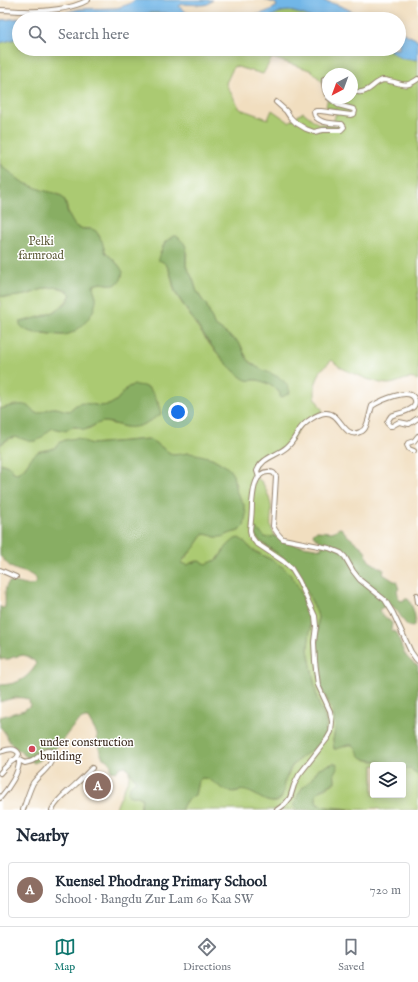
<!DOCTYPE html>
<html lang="en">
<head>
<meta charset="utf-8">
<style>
  :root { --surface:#fff; --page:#f2f2f3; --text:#1f2937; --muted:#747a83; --line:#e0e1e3; --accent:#0f766e }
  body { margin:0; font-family:"IM FELL English",serif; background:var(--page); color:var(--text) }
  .controls { position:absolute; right:12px; bottom:12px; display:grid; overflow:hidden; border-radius:4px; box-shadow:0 2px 10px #0003 }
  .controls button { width:36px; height:36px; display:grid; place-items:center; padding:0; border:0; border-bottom:1px solid var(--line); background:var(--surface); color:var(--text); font:20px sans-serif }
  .compass { position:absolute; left:322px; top:68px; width:36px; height:36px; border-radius:50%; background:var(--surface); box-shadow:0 2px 10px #0003; rotate:221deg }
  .you { position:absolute; left:178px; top:412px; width:14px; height:14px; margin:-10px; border:3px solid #fff; border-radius:50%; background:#1a73e8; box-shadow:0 0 0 6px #1a73e833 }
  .badge { display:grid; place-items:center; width:26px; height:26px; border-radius:50%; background:var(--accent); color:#fff; font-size:13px; font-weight:700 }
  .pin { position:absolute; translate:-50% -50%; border:2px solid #fff; box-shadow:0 1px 4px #0006 }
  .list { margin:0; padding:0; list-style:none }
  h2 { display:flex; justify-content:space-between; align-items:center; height:52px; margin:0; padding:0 16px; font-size:17px }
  h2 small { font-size:13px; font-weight:400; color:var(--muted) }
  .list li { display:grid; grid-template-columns:26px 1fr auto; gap:12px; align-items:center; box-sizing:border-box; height:56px; margin:0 8px 8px; padding:0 8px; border:1px solid var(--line); border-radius:4px }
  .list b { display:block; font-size:15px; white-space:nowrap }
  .list p { margin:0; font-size:13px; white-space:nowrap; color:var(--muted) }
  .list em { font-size:13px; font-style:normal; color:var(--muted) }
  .icon { flex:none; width:22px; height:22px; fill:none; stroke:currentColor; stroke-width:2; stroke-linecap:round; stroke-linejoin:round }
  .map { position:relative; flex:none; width:418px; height:810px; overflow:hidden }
  .search { position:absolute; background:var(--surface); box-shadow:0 2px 10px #0003; left:12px; right:12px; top:12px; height:44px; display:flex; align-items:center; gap:10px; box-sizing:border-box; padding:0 14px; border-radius:22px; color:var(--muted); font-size:15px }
  .sheet { height:116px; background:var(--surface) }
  nav { display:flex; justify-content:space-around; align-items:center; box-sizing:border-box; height:56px; border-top:1px solid var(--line); background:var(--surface); font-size:11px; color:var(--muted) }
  nav a { display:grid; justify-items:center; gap:2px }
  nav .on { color:var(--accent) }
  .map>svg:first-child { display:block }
</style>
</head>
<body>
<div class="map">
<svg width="418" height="810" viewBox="0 0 418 810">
  <rect width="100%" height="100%" fill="#fff"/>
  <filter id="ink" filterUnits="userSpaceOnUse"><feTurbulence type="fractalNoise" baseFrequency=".025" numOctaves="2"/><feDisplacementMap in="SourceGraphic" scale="8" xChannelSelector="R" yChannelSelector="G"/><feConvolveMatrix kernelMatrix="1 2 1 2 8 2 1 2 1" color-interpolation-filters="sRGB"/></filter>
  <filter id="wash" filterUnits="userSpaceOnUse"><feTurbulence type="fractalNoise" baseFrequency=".012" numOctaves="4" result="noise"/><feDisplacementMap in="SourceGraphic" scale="16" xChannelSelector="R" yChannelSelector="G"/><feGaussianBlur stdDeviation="0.9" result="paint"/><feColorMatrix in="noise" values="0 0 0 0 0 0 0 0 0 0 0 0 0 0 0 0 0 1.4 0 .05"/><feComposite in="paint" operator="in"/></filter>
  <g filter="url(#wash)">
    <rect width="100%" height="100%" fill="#f1debf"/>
    <!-- green -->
    <g fill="#abca72" stroke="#737a48" fill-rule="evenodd">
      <path d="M285 11C295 11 304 15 314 19H267L275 14Z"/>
      <polygon points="150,13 166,13 185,19 120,19 142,14"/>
      <path d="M19 38V49H388L400 58 418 60V380C405 375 400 384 388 384 380 384 375 381 367 379 359 375 350 373 342 368 338 366 335 363 332 360L321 370 315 385V396L318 403 323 411 312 417 300 426 290 443 279 451 262 458 259 460 256 465 253 476C256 478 259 479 261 481 265 485 270 500 271 505 273 520 266 525 278 539 273 536 271 538 266 538L257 529 255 535 256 537 269 549 289 562 295 568 299 575 316 610 318 617 317 655 318 672 321 686 332 710 334 718 335 730 333 740 334 749C340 749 346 743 353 745 357 747 358 754 363 758 370 763 379 759 387 765H373V795H403V769H410L418 774V810H382L375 808C366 810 353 810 343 808 334 807 325 808 317 804 312 787 327 790 335 782 334 775 336 769 334 763L332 764 319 768 310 781 305 785 295 809 297 810H181L185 802 195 795 198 781 202 778 210 779 224 789 234 792 244 790 248 791 267 801 273 802H277L281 799 284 791V781L288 776 291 768 297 761 318 745 323 740 326 733 325 721 317 700 308 650V642L310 626 309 616 304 600 293 578 284 568 270 559 253 550 242 540 223 551 218 559 207 564C198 561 196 559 188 565L181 563 195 547 204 534 210 535 215 537 224 536 231 533 239 531 244 526 246 514 244 505 236 491V485L231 472 224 465 212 458 189 453 174 455 170 453 157 444 147 439 91 444 77 438 66 440 60 443 56 447 52 449 40 451 33 456 29 462 23 469 17 473 13 472 11 467 0 463V445L10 438 18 437H42L46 432 53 428H55L62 430 71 427H78L84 430 91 428 97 423 105 422 126 427 161 414 158 402 150 389 148 388 135 385 128 387 116 401 109 405 100 406 90 404 76 405 69 411H65L56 408 49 409 40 414 35 413 14 405 0 409V296C9 298 17 296 25 295 28 295 32 293 35 292 48 287 59 284 71 294 64 308 51 314 36 318L34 333C43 333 53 335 62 335 83 334 89 313 96 297L93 289V285L101 283 115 285 120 267C118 264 115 261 112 258 110 256 107 255 106 252 101 245 102 236 95 231 89 226 81 231 75 226 67 218 68 201 61 196 55 191 47 193 41 190 35 187 27 185 21 181 14 177 7 170 0 164V43ZM272 58 310 70 328 87V74H352V98L328 97 326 107 337 110 332 126 317 123 303 112 289 122 272 110 268 119 240 109 227 86 226 83 234 66 263 74ZM163 246 187 250 186 266 193 279 197 292 203 301 206 304 214 325 238 342 241 345 244 353 249 361 290 393 280 394C278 389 264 380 258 380 252 379 250 382 243 378 235 374 217 353 211 346 201 333 192 319 183 305 181 301 177 297 175 292 171 282 172 266 160 260V253Z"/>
      <polygon points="129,770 136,781 131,785 131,796 138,796 142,798 140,810 115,810 129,777"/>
    </g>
    <!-- forest -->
    <g fill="#88ae64" stroke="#626c41">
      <path d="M0 164 22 182 42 190 54 193 62 197 65 201 68 214 75 226 83 229H92L96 231 102 241 105 252 108 255 111 257 120 267 123 272 121 280 115 285 101 283 93 285C93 291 97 295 96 300 95 315 79 333 64 335 58 335 51 334 45 333 35 332 28 334 20 325V322L44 316 59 309 68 301 71 294 65 289 58 287 46 288 26 295 11 297H7L0 296Z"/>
      <path d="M173 236H177L184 243 186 247V266L193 279 197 292 203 301 206 304 214 325 238 342C243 347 244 356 249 361 261 374 287 373 290 393L280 398C280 396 280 394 279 392 277 388 263 381 258 380 251 379 249 383 241 377 214 355 196 323 177 295 171 285 173 263 158 260L165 242Z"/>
      <path d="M135 385C139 385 145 386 148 388 155 392 159 407 161 414 150 421 140 429 126 427 119 426 112 422 105 422 97 422 91 428 84 430 76 426 74 425 66 431L53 428C46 431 43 439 35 441 26 443 20 435 11 438 7 439 3 442 0 445V409C9 407 23 401 31 408 33 410 34 412 35 413 43 414 47 407 55 408 60 408 64 411 69 411L76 405 82 403 90 404 100 406 109 405 116 401 128 387Z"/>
      <path d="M77 438 91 444 149 439 157 444 170 453 174 455 189 453 196 454 212 458 224 465 229 469 233 475 236 491 244 505 246 514 244 526 239 531 231 533 222 537H215L210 535 203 534 195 547 186 556 181 563 188 565 191 563 199 561 207 564 218 559 227 546 235 539 239 538C246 541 249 548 255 552 266 557 277 562 286 570 297 580 310 609 310 623 311 632 308 641 308 650 310 662 313 674 315 686 316 691 316 696 318 701 320 710 326 717 326 727 326 732 325 737 322 741 313 752 297 757 290 769 289 772 285 781 284 783 283 790 284 801 274 802 264 803 256 793 246 791 239 789 233 794 226 790 217 787 212 778 202 778L198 781 195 795 185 802 181 810H140L142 798 138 796H131L128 795C128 788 130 785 136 781L134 777 126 766 120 767 116 772 111 771V765L107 760 103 758 101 754 98 745 97 734 88 718C77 716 64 740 57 747 53 751 49 753 44 756 40 759 39 761 34 763L12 745C7 739 6 732 0 727V717L24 710 30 706 29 700C21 695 9 699 0 702V685C17 684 26 680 36 665L35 662 33 660 24 655 13 657 9 659H0V606L2 608H4L5 606C6 597 3 589 9 582 18 581 27 588 35 584L37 580C29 570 19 573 11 567 7 564 4 560 0 556V463L11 467 13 472 17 473C28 468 27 461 34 455 40 449 45 451 52 449 55 448 57 446 59 443 65 439 71 439 77 438Z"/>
      <path d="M256 528 266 538 274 536 284 541 297 545 322 549 321 542 313 535 314 532 317 531 332 532C336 531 337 528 341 528L348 536 364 549C367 553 366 557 369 561L384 570 383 574 394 581H396L399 589 397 590 399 600 403 601 404 599H408L409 600C413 609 418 618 413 627 399 627 400 596 380 609L379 611C383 616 388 619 392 623L391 630 397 633 398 635C402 649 404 658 418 666V774L410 769H403V765C399 765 392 766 387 765 385 764 382 762 379 761 373 760 367 761 361 757 357 753 357 746 352 745 346 744 340 749 334 749L333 740 335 730 334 718 332 710 321 686 318 672 317 655 318 617 316 610 299 575 295 568 289 562 259 540 255 535V531Z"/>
      <path d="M334 763 337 764V768L334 773 335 781C327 790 312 787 317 804 327 809 338 807 349 810H297L294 807V803L298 795 302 788 310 781 319 768 332 764Z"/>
    </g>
    <!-- water -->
    <g fill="#71b6e7" stroke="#567082">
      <path d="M135 0H213L208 4 203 5 183 4 179 6C186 16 204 18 215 19H185L166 13H150L142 14 120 19H19V38L0 43V20L55 15 80 9 117 8 129 4Z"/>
      <path d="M265 0H319C336 3 350 9 364 19H314L304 15 290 11 280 12 267 19H238C251 16 266 14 277 6L275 3Z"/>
      <polygon points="399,31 418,40 418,60 400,58 388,49 399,49"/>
    </g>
  </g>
  <g filter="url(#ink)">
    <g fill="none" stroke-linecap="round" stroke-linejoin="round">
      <defs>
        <g id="minor">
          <path d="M0 10C8 10 16 11 25 11 43 12 73 9 88 0"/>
          <path d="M328 78 324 79C324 85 325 92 328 97"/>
          <path d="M352 91C355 91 358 93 361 92 370 92 374 82 383 80 384 80 387 80 389 81 403 83 404 89 418 79"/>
          <path d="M276 102 286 111 290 117 296 123 306 129 314 132 323 130H341L344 127 342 124C333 123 315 124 314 112L316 111H321L351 115 354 114 355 111 353 109 338 105 329 98"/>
          <polyline points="414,451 409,449 407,445 408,443 414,441 418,436"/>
          <path d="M259 477 257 471C262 457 277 456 287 447 293 442 296 435 300 429 305 422 317 414 325 413 341 411 343 440 360 432 363 431 365 429 366 426 369 420 370 412 372 406 380 401 411 386 415 400 416 403 414 407 412 408 406 413 397 413 391 416L389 419 387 423 390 426H392L399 422 409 424 418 418"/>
          <polyline points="0,570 16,577"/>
          <polyline points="417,595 418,602"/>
          <path d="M0 752C6 750 15 746 19 754L17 758"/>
          <path d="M19 760 25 763C27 762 30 762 32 761 39 758 45 747 53 752 53 767 40 773 33 783 29 791 26 801 23 810"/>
          <path d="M0 773C5 767 10 762 17 758L19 760C20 772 8 789 0 798"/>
          <path d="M52 810C57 799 68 792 76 784 82 779 87 773 92 768"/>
          <path d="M277 810 285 804 290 798 294 785 299 775 327 739 331 732 332 722 330 711 318 685 315 661 314 642 316 626 315 616 299 581 291 568 283 561 256 543 251 536 250 530C251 521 252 513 252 504 253 494 254 470 270 472 274 472 275 474 276 477L273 526C276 532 278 535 283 539L329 548 341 553 345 557 353 571 360 580 385 600 393 613 411 652 416 659 418 661"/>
        </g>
      </defs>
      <!-- minor casing -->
      <use href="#minor" stroke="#96846e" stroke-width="6"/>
      <!-- minor -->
      <use href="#minor" stroke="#fff" stroke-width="4"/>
    </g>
  </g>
  <!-- markers -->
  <circle fill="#d1495b" stroke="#fff" stroke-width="1.5" cx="32" cy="749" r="4"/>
  <g text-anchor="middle" stroke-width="3" stroke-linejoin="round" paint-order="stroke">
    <!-- park labels -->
    <g font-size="12" fill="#5d5a37" stroke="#fff">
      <text x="41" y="245">Pelki<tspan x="41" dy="14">farmroad</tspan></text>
    </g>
    <!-- poi labels -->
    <g font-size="12" fill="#3b2a1e" stroke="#fff" text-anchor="start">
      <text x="40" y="746">under construction<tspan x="40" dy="14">building</tspan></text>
    </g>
  </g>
</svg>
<div class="controls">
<button><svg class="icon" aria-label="layers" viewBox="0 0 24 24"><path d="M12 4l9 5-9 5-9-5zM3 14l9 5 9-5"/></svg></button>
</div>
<svg class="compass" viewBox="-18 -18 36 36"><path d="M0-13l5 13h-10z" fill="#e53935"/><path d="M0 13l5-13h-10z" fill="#747a83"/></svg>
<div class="you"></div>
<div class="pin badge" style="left:98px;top:786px;background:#8d6e63">A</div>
<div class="search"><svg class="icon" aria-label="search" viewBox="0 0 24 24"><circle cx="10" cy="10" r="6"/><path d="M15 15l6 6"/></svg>Search here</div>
</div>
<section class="sheet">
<h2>Nearby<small></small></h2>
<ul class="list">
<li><span class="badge" style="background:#8d6e63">A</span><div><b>Kuensel Phodrang Primary School</b><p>School · Bangdu Zur Lam 60 Kaa SW</p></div><em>720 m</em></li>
</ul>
</section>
<nav>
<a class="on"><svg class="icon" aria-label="map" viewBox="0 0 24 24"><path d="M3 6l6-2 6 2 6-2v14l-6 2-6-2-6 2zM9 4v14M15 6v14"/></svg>Map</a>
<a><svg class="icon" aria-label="directions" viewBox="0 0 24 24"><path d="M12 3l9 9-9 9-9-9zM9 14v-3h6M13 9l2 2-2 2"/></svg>Directions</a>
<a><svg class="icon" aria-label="saved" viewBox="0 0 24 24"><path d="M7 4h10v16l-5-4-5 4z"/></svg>Saved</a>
</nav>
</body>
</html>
